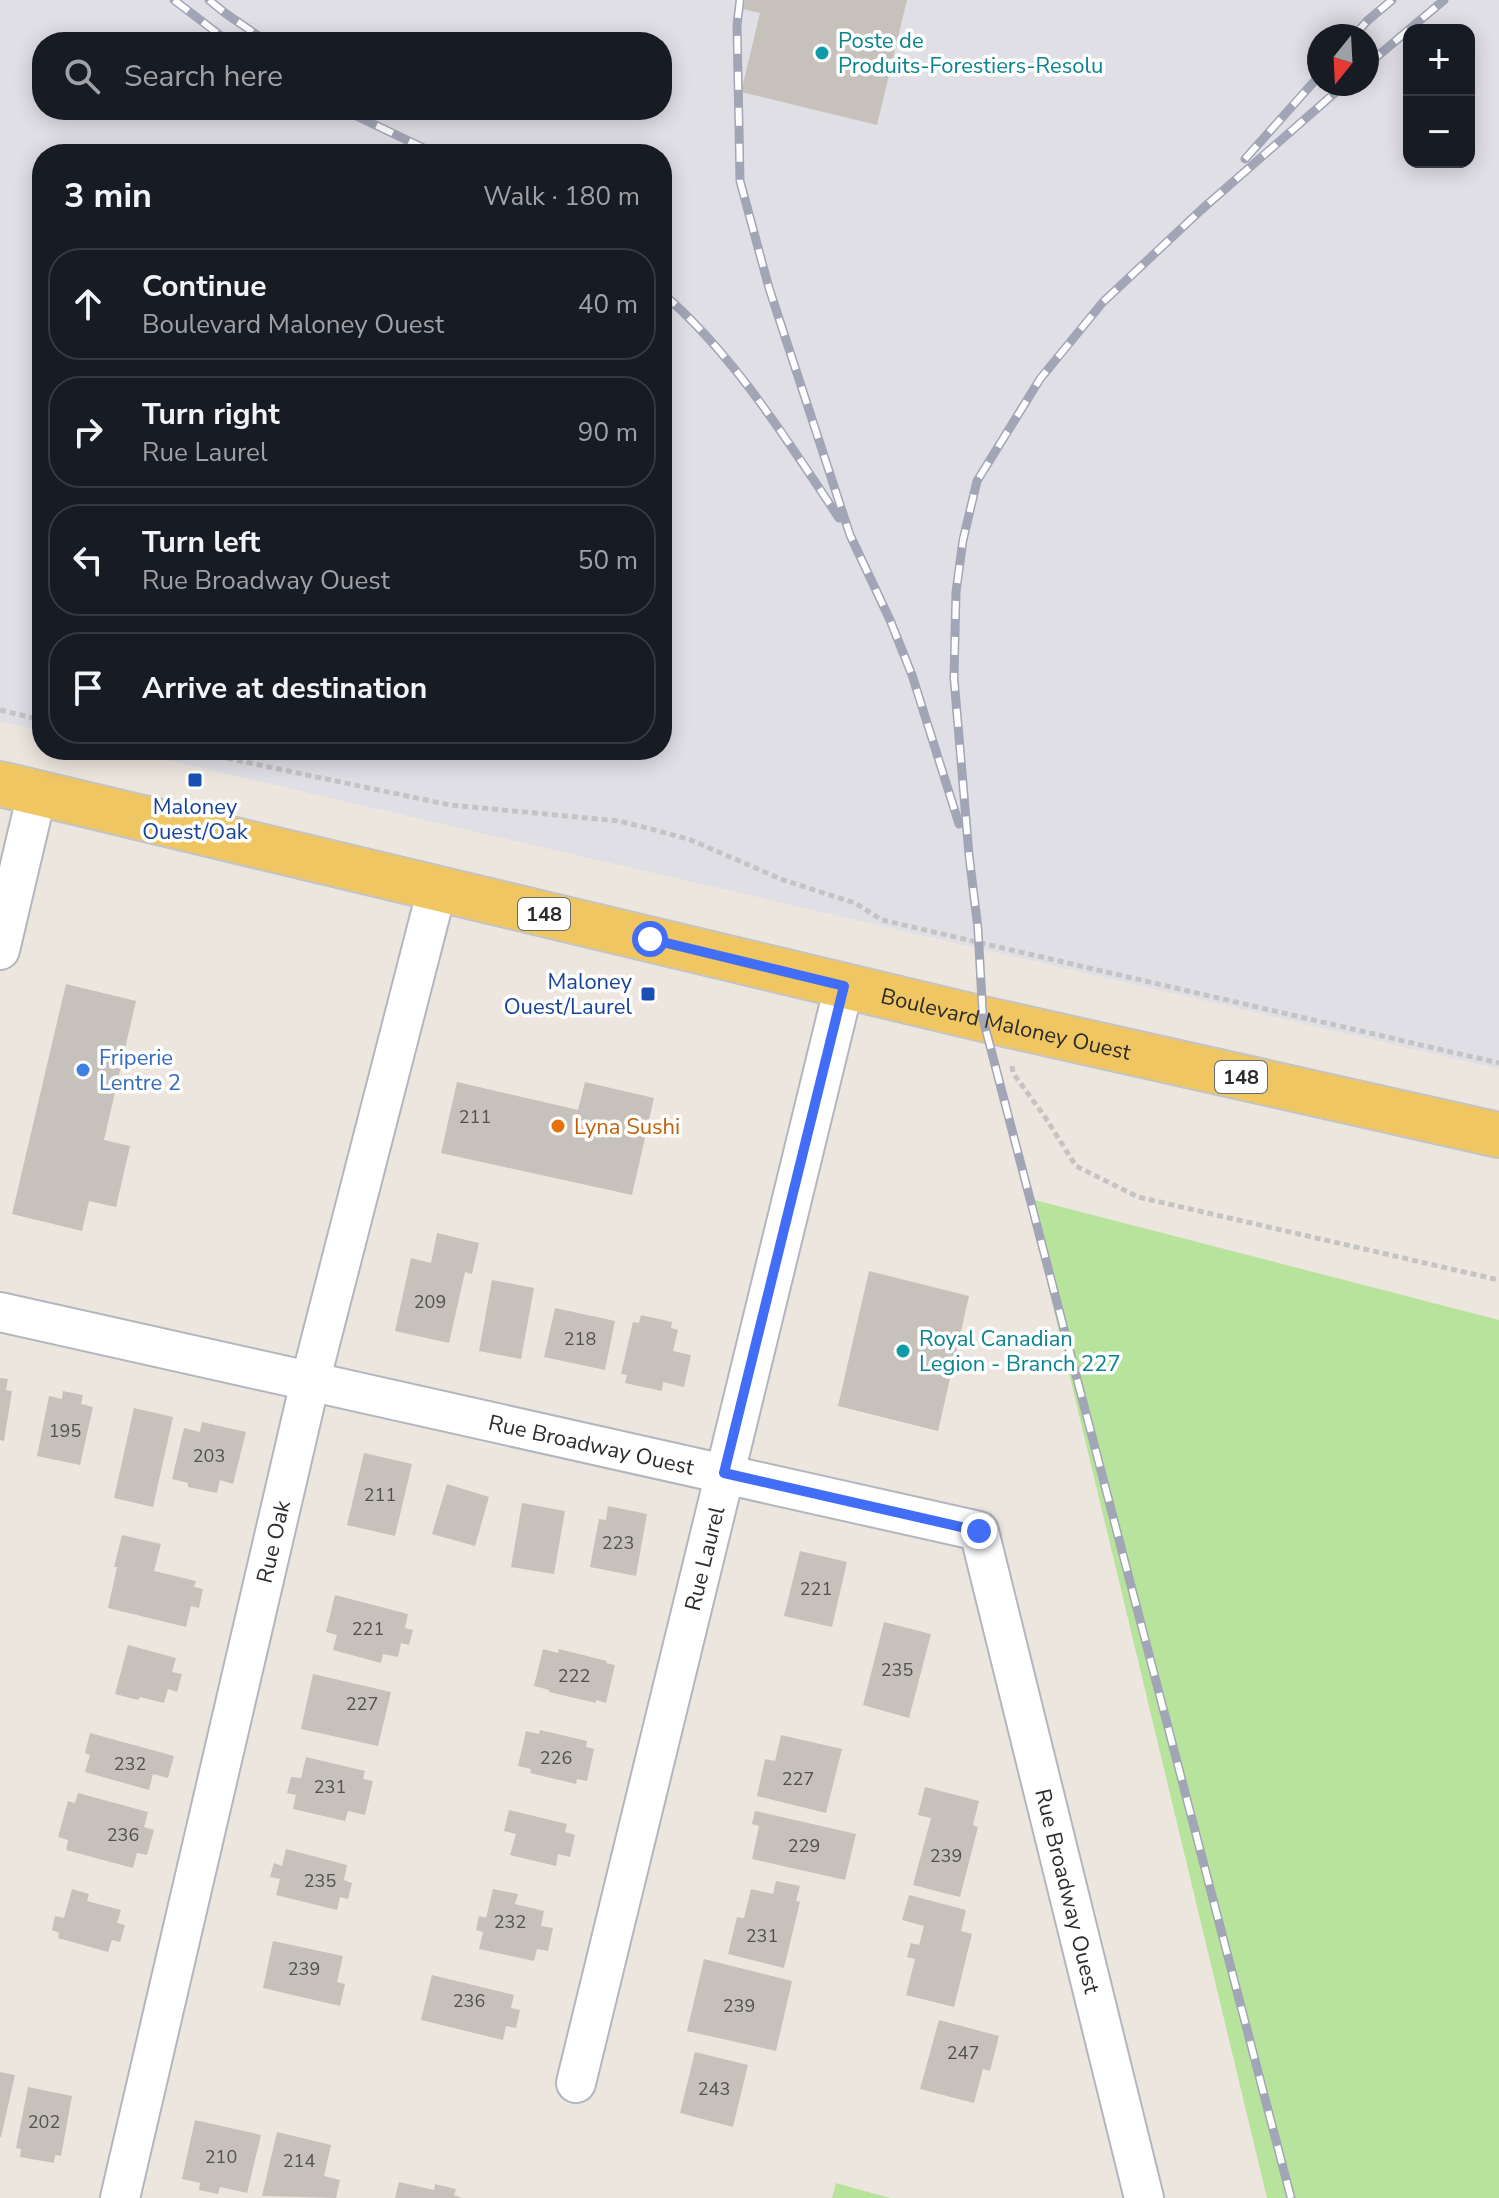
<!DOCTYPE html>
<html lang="en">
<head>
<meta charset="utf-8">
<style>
  :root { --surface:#171b24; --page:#242831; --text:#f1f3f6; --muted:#9ea1a6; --line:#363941 }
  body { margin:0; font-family:"Nunito Sans",sans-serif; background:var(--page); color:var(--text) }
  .controls { position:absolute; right:24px; top:24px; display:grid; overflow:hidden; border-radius:16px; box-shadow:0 4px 20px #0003 }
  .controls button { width:72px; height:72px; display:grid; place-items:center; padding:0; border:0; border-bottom:2px solid var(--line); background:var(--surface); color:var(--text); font:40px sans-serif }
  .compass { position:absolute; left:1307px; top:24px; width:72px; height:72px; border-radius:50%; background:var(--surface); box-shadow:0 4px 20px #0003; rotate:198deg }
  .stop { position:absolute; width:24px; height:24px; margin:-18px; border:6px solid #426ef7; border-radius:50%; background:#fff }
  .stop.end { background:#426ef7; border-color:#fff; box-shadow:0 2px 8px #0008 }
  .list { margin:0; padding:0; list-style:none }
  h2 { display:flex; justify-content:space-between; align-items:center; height:104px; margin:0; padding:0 32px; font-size:34px }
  h2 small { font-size:26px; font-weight:400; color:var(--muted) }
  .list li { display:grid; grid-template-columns:52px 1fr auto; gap:24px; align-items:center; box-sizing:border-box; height:112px; margin:0 16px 16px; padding:0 16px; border:2px solid var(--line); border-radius:32px }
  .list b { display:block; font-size:30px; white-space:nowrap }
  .list p { margin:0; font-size:26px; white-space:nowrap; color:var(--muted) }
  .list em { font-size:26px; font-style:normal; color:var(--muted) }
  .icon { flex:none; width:44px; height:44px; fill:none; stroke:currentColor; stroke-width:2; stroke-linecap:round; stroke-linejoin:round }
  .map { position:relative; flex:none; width:1499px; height:2198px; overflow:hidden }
  .search { position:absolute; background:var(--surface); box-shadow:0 4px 20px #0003; left:32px; top:32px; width:640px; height:88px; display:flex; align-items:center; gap:20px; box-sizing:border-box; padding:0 28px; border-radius:32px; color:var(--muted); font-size:30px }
  .panel { position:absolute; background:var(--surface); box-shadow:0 4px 20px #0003; left:32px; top:144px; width:640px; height:616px; border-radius:32px }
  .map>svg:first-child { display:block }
</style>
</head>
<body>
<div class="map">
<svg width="1499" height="2198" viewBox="0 0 1499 2198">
  <rect width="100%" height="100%" fill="#ede6df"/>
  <!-- industrial -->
  <path fill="#e1dfe6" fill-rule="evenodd" d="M0 0H1499V1069L123 750H662V154H42V731L0 721ZM1409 30H1469V162H1409ZM1319 36H1367V84H1319ZM42 42H662V110H42Z"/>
  <!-- green -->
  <g fill="#b8e39c">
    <polygon points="1027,1198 1499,1320 1499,2198 1267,2198"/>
    <polygon points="836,2183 890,2198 832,2198"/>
  </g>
  <!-- building -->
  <g fill="#c6c1ba">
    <polygon points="745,0 907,0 877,125 741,92 760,13 743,9"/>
    <polygon points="66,984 136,1001 104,1140 130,1146 116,1207 89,1201 82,1231 12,1214"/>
    <polygon points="457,1082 578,1110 585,1082 654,1098 632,1195 441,1153"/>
    <polygon points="437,1233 479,1243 472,1274 465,1272 449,1343 395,1331 411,1258 431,1263"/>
    <polygon points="869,1271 969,1296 938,1431 838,1406"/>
    <polygon points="492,1280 534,1288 521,1359 479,1351"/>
    <polygon points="555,1308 615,1321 605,1370 544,1357"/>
    <polygon points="641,1315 672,1322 671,1328 678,1330 673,1351 691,1355 684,1387 663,1382 662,1391 625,1383 627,1375 621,1374 633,1322 639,1323"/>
    <polygon points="0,1378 8,1379 6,1390 12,1391 4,1441 0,1440"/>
    <polygon points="63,1391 83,1395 81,1404 93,1407 80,1465 37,1456 49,1396 62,1399"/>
    <polygon points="134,1408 173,1417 153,1507 114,1498"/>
    <polygon points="202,1422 246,1432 233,1484 220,1480 217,1493 188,1487 188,1483 172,1479 184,1428 200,1432"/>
    <polygon points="364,1453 412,1464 395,1536 347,1525"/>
    <polygon points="447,1484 489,1497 475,1546 432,1534"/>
    <polygon points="522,1503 565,1511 554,1574 511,1567"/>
    <polygon points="608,1506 647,1514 636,1576 590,1567 599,1519 606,1520"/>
    <polygon points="122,1535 161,1544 154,1571 196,1581 194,1587 203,1589 199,1608 191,1606 186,1627 108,1608 117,1567 114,1567"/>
    <polygon points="800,1551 847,1562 832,1627 784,1616"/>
    <polygon points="335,1595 408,1614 405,1628 413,1630 409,1645 401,1643 398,1657 383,1654 381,1663 333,1650 337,1635 326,1632"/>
    <polygon points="884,1622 931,1634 909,1718 863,1705"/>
    <polygon points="128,1645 176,1658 172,1672 182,1674 177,1692 168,1689 164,1703 140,1697 138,1700 115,1694"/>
    <polygon points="543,1649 558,1653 559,1649 607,1661 606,1663 615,1665 606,1703 596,1700 596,1703 549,1692 549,1690 534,1686"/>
    <polygon points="313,1674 391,1692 378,1746 301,1729"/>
    <polygon points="540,1730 587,1741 586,1747 594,1749 587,1781 577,1779 576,1784 530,1773 531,1769 518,1766 526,1731 539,1734"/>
    <polygon points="90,1733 174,1756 168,1778 153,1774 149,1790 85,1772 90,1755 85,1753"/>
    <polygon points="781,1735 842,1749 826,1813 757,1796 765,1759 775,1761"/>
    <polygon points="306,1757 365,1771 363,1779 373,1781 365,1815 348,1811 345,1821 293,1809 296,1795 287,1793 291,1777 301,1778"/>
    <polygon points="925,1787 979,1801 973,1825 978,1827 960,1897 913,1885 931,1818 918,1815"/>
    <polygon points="78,1793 148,1812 144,1827 154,1830 147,1855 137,1853 133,1868 66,1850 68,1840 58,1837 68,1801 75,1803"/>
    <polygon points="509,1810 567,1824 565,1832 575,1835 570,1857 558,1854 556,1866 510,1855 516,1834 504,1831"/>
    <polygon points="755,1811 856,1834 845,1880 752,1859 759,1826 752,1824"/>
    <polygon points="286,1849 347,1865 344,1880 352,1883 348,1899 340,1897 337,1910 276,1895 280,1879 270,1877 274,1863 282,1866"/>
    <polygon points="776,1881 800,1886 796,1901 800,1902 784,1968 728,1954 737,1917 744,1918 751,1889 773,1894"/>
    <polygon points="72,1889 89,1894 87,1901 121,1910 117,1923 125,1925 120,1942 112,1940 108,1952 58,1938 59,1933 52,1930 55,1916 64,1918"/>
    <polygon points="493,1889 518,1894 515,1904 544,1911 541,1926 553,1928 548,1951 537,1949 534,1961 479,1949 483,1932 476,1930 479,1916 486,1918"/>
    <polygon points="909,1895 966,1910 961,1931 972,1934 954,2007 906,1995 915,1959 907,1957 911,1943 919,1945 924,1926 902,1920"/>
    <polygon points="273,1941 343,1956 337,1982 345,1984 340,2006 263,1988"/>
    <polygon points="704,1959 792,1981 776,2051 687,2031"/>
    <polygon points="432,1975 514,1995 511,2008 520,2010 516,2028 506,2026 503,2040 421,2020"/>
    <polygon points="939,2020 999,2036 990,2071 983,2069 974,2103 920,2089"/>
    <polygon points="695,2052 748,2065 733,2127 680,2113"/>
    <polygon points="0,2072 15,2075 1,2137 0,2137"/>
    <polygon points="28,2087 72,2096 61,2156 55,2155 54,2163 20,2157 21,2149 16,2148"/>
    <polygon points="195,2120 261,2135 247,2193 220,2187 218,2194 199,2190 200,2183 182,2179"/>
    <polygon points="277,2132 331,2145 324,2176 340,2180 336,2198 262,2196"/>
    <polygon points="399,2182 434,2190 435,2184 456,2189 454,2195 462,2198 395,2198"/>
  </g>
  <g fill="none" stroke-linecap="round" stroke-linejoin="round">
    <defs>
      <g id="minor">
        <polyline points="0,950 37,793"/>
        <path id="s1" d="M0 1312 979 1531 1144 2198"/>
        <path id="s2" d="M576 2083 844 986"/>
        <path id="s3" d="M120 2198 310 1382 437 889"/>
      </g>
      <g id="primary">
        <path id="s4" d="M0 784 983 1019 1499 1135"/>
      </g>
    </defs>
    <!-- minor casing -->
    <use href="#minor" stroke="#b2b6bf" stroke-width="42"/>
    <!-- primary casing -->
    <use href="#primary" stroke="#c4c4c4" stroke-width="48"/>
    <!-- path -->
    <g stroke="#c4c4c4" stroke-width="5" stroke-dasharray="6 4" stroke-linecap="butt">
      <polyline points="0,710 42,720"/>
      <polyline points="188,750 450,805 619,821 659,831 691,840 783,880 855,903 882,920 1499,1063"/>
      <polyline points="1012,1066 1013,1073 1045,1117 1076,1166 1138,1197 1499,1280"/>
    </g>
    <!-- minor -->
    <use href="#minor" stroke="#fff" stroke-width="38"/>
    <!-- primary -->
    <use href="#primary" stroke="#efc662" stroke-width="44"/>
    <defs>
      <g id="rail">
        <polyline points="174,0 229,42"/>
        <polyline points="209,0 225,13 260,37"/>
        <polyline points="740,0 737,25 740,181 769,288 850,535 890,620 912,675 959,824"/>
        <polyline points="1354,36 1367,21 1392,0"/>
        <polyline points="1367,65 1444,0"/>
        <polyline points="344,110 436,154"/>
        <polyline points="1245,159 1319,76"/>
        <path d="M662 293C732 352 789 443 839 518"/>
        <polyline points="1291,2198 983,1019 978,929 969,855 954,678 956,592 963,540 977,481 1040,379 1103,302 1201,210 1345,84"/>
      </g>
    </defs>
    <!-- rail casing -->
    <use href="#rail" stroke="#a1a5b6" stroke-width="9"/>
    <!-- rail -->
    <use href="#rail" stroke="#fff" stroke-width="6" stroke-dasharray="18" stroke-linecap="butt"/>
  </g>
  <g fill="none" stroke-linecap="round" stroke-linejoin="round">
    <!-- route -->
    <polyline stroke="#426ef7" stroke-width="10" points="650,939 844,986 724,1473 979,1531"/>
  </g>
  <!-- markers -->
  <g fill="#0f9aa8" stroke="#fff" stroke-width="3">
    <circle cx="822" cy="53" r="8"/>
    <circle cx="903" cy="1351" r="8"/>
  </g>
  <g fill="#1a4fb4" stroke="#fff" stroke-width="3">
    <rect x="187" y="772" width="16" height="16" rx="4"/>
    <rect x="640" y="986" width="16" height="16" rx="4"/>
  </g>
  <circle fill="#3f7fe0" stroke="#fff" stroke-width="3" cx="83" cy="1070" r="8"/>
  <circle fill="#e8710a" stroke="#fff" stroke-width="3" cx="558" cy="1126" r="8"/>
  <g text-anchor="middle" stroke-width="7" stroke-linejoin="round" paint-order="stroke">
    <!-- number labels -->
    <g font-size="18" fill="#525150">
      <text x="475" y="1123">211</text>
      <text x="430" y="1308">209</text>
      <text x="580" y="1345">218</text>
      <text x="65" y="1437">195</text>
      <text x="209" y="1462">203</text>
      <text x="380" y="1501">211</text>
      <text x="618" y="1549">223</text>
      <text x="816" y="1595">221</text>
      <text x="368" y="1635">221</text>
      <text x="897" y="1676">235</text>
      <text x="574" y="1682">222</text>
      <text x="362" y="1710">227</text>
      <text x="556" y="1764">226</text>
      <text x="130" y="1770">232</text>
      <text x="798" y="1785">227</text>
      <text x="330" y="1793">231</text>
      <text x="123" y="1841">236</text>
      <text x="804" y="1852">229</text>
      <text x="946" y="1862">239</text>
      <text x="320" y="1887">235</text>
      <text x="510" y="1928">232</text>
      <text x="762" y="1942">231</text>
      <text x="304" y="1975">239</text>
      <text x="469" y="2007">236</text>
      <text x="739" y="2012">239</text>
      <text x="963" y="2059">247</text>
      <text x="714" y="2095">243</text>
      <text x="44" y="2128">202</text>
      <text x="221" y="2163">210</text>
      <text x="299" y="2167">214</text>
    </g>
    <!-- shield labels -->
    <g fill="#fff" stroke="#6b6b6b" stroke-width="2">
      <rect x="518" y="898" width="52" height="32" rx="6"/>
      <rect x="1215" y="1061" width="52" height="32" rx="6"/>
    </g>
    <g font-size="20" font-weight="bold" fill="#2c2c2c">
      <text x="544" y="921">148</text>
      <text x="1241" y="1084">148</text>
    </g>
    <!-- culture labels -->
    <g font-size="22" fill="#0d838f" stroke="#fff" text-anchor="start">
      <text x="838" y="48">Poste de<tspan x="838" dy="25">Produits-Forestiers-Resolu</tspan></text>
      <text x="919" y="1346">Royal Canadian<tspan x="919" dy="25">Legion - Branch 227</tspan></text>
    </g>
    <!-- transit labels -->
    <g font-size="22" fill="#164399" stroke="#fff">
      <text x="195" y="814">Maloney<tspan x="195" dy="25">Ouest/Oak</tspan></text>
      <text x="632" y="989" text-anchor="end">Maloney<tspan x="632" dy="25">Ouest/Laurel</tspan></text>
    </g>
    <!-- street labels -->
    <g font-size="22" fill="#2c2c2c" stroke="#fff">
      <text dy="8" stroke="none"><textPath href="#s4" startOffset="1034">Boulevard Maloney Ouest</textPath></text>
      <text dy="8" stroke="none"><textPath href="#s1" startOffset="606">Rue Broadway Ouest</textPath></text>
      <text dy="8" stroke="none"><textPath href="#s3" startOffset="674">Rue Oak</textPath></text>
      <text dy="8" stroke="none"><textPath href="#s2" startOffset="540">Rue Laurel</textPath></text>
      <text dy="8" stroke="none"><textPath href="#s1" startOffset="1374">Rue Broadway Ouest</textPath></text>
    </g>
    <!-- shop labels -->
    <g font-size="22" fill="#366cbe" stroke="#fff" text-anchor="start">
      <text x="99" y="1065">Friperie<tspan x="99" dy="25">Lentre 2</tspan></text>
    </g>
    <!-- food labels -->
    <g font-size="22" fill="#c56008" stroke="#fff" text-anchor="start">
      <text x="574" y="1134">Lyna Sushi</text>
    </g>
  </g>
</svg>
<div class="controls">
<button>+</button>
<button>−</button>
</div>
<svg class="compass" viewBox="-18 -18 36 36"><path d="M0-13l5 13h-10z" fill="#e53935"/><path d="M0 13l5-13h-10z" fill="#9ea1a6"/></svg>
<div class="stop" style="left:650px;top:939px"></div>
<div class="stop end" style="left:979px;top:1531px"></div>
<div class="search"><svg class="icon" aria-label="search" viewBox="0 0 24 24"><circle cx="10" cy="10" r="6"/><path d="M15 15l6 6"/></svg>Search here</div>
<section class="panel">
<h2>3 min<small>Walk · 180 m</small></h2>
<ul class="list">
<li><svg class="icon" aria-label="ahead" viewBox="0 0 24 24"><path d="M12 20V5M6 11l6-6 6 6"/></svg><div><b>Continue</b><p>Boulevard Maloney Ouest</p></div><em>40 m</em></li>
<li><svg class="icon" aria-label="right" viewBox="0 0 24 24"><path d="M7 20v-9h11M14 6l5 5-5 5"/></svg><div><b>Turn right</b><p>Rue Laurel</p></div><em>90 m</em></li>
<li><svg class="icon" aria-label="left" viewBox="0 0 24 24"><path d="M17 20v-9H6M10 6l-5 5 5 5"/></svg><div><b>Turn left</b><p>Rue Broadway Ouest</p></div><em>50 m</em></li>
<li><svg class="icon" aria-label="arrive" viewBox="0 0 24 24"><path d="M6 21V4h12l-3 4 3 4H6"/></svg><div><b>Arrive at destination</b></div></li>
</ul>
</section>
</div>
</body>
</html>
